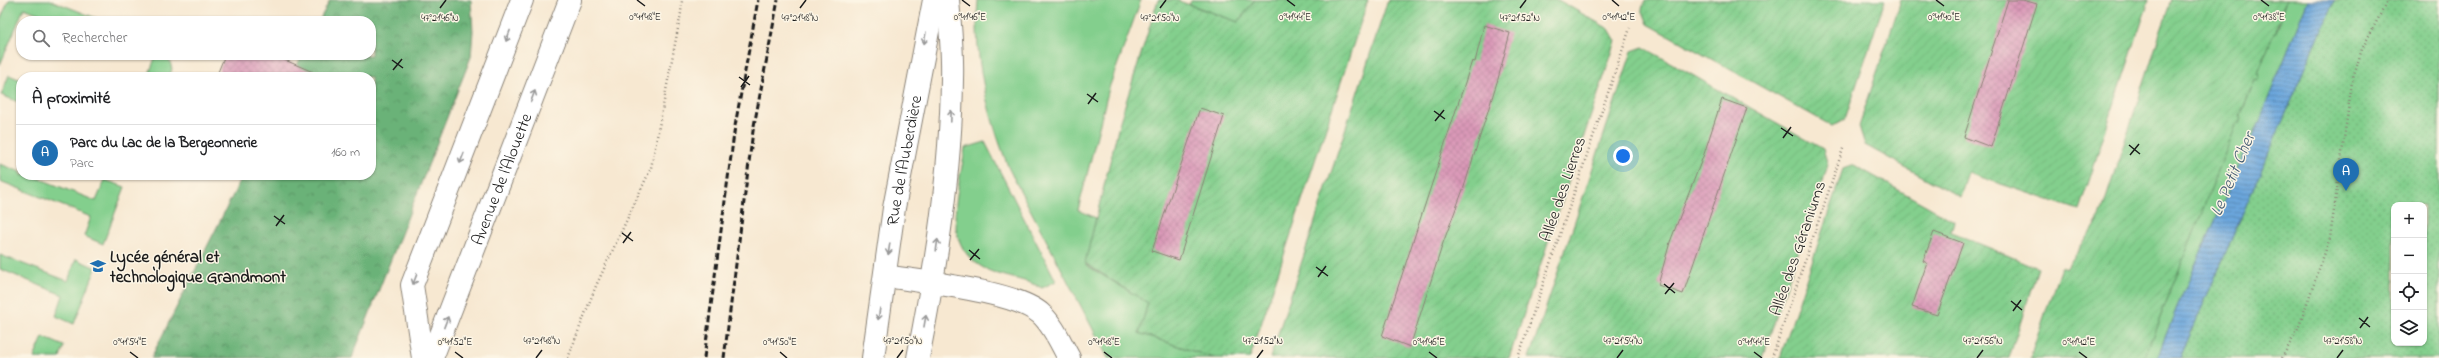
<!DOCTYPE html>
<html lang="fr">
<head>
<meta charset="utf-8">
<style>
  :root { --surface:#fff; --page:#f2f2f2; --text:#202124; --muted:#757577; --line:#e0e0e0; --accent:#1f6fb2 }
  body { margin:0; font-family:"Indie Flower",sans-serif; background:var(--page); color:var(--text) }
  .controls { position:absolute; right:12px; bottom:12px; display:grid; overflow:hidden; border-radius:8px; box-shadow:0 1px 3px #0004 }
  .controls button { width:36px; height:36px; display:grid; place-items:center; padding:0; border:0; border-bottom:1px solid var(--line); background:var(--surface); color:var(--text); font:20px sans-serif }
  .you { position:absolute; left:1623px; top:156px; width:14px; height:14px; margin:-10px; border:3px solid #fff; border-radius:50%; background:#1a73e8; box-shadow:0 0 0 6px #1a73e833 }
  .badge { display:grid; place-items:center; width:26px; height:26px; border-radius:50%; background:var(--accent); color:#fff; font-size:13px; font-weight:700 }
  .pin { position:absolute; translate:-50% -33px; filter:drop-shadow(0 1px 2px #0008) }
  .pin::after { content:''; position:absolute; top:21px; width:14px; height:12px; background:inherit; clip-path:polygon(0 0,100% 0,50% 100%) }
  .list { margin:0; padding:0; list-style:none }
  h2 { display:flex; justify-content:space-between; align-items:center; height:52px; margin:0; padding:0 16px; font-size:17px }
  h2 small { font-size:13px; font-weight:400; color:var(--muted) }
  .list li { display:grid; grid-template-columns:26px 1fr auto; gap:12px; align-items:center; box-sizing:border-box; height:56px; padding:0 16px; border-top:1px solid var(--line) }
  .list b { display:block; font-size:15px; white-space:nowrap }
  .list p { margin:0; font-size:13px; white-space:nowrap; color:var(--muted) }
  .list em { font-size:13px; font-style:normal; color:var(--muted) }
  .icon { flex:none; width:22px; height:22px; fill:none; stroke:currentColor; stroke-width:2; stroke-linecap:round; stroke-linejoin:round }
  .map { position:relative; flex:none; width:2439px; height:358px; overflow:hidden }
  .search { position:absolute; background:var(--surface); box-shadow:0 1px 3px #0004; left:16px; top:16px; width:360px; height:44px; display:flex; align-items:center; gap:10px; box-sizing:border-box; padding:0 14px; border-radius:16px; color:var(--muted); font-size:15px }
  .panel { position:absolute; background:var(--surface); box-shadow:0 1px 3px #0004; left:16px; top:72px; width:360px; height:108px; border-radius:16px }
  .map>svg:first-child { display:block }
</style>
</head>
<body>
<div class="map">
<svg width="2439" height="358" viewBox="0 0 2439 358">
  <defs>
    <pattern id="forest-crowns" width="20" height="18" patternUnits="userSpaceOnUse"><rect width="20" height="18" fill="#6ab278"/><path d="M2 6a3 3 0 1 1 6 0M12 15a3 3 0 1 1 6 0" fill="none" stroke="#569062"/></pattern>
    <pattern id="park-dots" width="8" height="8" patternUnits="userSpaceOnUse"><rect width="8" height="8" fill="#83cf8d"/><path d="M2 2h.1M6 6h.1" fill="none" stroke="#71b179" stroke-width="1.8" stroke-linecap="round"/></pattern>
    <pattern id="garden-furrows" width="10" height="10" patternUnits="userSpaceOnUse"><rect width="10" height="10" fill="#83cf8d"/><path d="M-1 1l2-2M0 10L10 0M9 11l2-2" fill="none" stroke="#71b179"/></pattern>
    <pattern id="water-rules" width="6" height="5" patternUnits="userSpaceOnUse"><rect width="6" height="5" fill="#6ba6dc"/><path d="M0 2.5h6" fill="none" stroke="#5786b2"/></pattern>
    <pattern id="building-cross-hatch" width="8" height="8" patternUnits="userSpaceOnUse"><rect width="8" height="8" fill="#da99b8"/><path d="M0 0l8 8M0 8l8-8" fill="none" stroke="#ba839e"/></pattern>
  </defs>
  <rect width="100%" height="100%" fill="#fcf5e5"/>
  <filter id="ink" filterUnits="userSpaceOnUse"><feTurbulence type="fractalNoise" baseFrequency=".025" numOctaves="2"/><feDisplacementMap in="SourceGraphic" scale="8" xChannelSelector="R" yChannelSelector="G"/><feConvolveMatrix kernelMatrix="1 2 1 2 8 2 1 2 1" color-interpolation-filters="sRGB"/></filter>
  <filter id="wash" filterUnits="userSpaceOnUse"><feTurbulence type="fractalNoise" baseFrequency=".012" numOctaves="4" result="noise"/><feDisplacementMap in="SourceGraphic" scale="16" xChannelSelector="R" yChannelSelector="G"/><feGaussianBlur stdDeviation="0.9" result="paint"/><feColorMatrix in="noise" values="0 0 0 0 0 0 0 0 0 0 0 0 0 0 0 0 0 1.4 0 .05"/><feComposite in="paint" operator="in"/></filter>
  <g filter="url(#wash)">
    <rect width="100%" height="100%" fill="#f7e8d1"/>
    <!-- grass -->
    <g fill="#83cf8d" stroke="#507654">
      <polygon points="9,0 50,0 104,21 58,21 24,8 0,65 0,20"/>
      <path d="M978 0H1141L1109 88 1078 210 1096 218 1086 260V265L1148 303 1139 333 1214 358H1108L1009 169C988 114 973 60 978 0Z"/>
      <polygon points="1192,0 1255,0 1238,22 1189,4"/>
      <polygon points="2287,0 2308,0 2260,119 2177,307 2157,358 2144,358 2237,122 2240,123 2240,117 2255,79 2258,80 2258,73 2274,32 2276,33"/>
      <polygon points="148,55 168,55 172,69 169,77 148,77 155,58"/>
      <polygon points="9,75 21,80 21,103 1,95"/>
      <path d="M985 142 1056 281 1042 288C1025 279 1007 278 990 271 937 248 959 192 965 148Z"/>
      <polygon points="0,164 21,172 21,175 30,175 96,201 105,180 125,187 103,244 84,236 91,217 0,181"/>
      <polygon points="0,255 68,281 76,259 96,268 74,324 56,316 63,295 0,269"/>
      <polygon points="43,337 64,346 60,358 34,358"/>
    </g>
    <!-- forest -->
    <polygon fill="url(#forest-crowns)" stroke="#43674a" points="330,0 471,0 473,31 471,57 352,358 151,358 243,175 371,175 371,77 291,77 302,55 371,55 371,21 319,21"/>
    <!-- park -->
    <path fill="url(#park-dots)" stroke="#507654" fill-rule="evenodd" d="M2335 0H2439V358H2180ZM2394 205H2424V343H2394Z"/>
    <!-- garden -->
    <g fill="url(#garden-furrows)" stroke="#507654">
      <polygon points="1158,0 1176,0 1238,22 1255,0 1368,0 1250,358 1214,358 1139,333 1148,303 1085,263 1120,121"/>
      <polygon points="1388,0 1558,0 1609,29 1616,41 1509,358 1270,358"/>
      <polygon points="1645,0 1885,0 1845,119 1832,126 1648,24 1642,9"/>
      <polygon points="1901,0 2149,0 2079,210 1968,173 1960,197 1865,145 1859,126"/>
      <polygon points="2171,0 2287,0 2277,26 2276,33 2274,33 2258,73 2260,74 2258,80 2255,79 2240,116 2242,117 2240,123 2237,123 2144,358 2030,358 2061,267 2066,269 2100,217"/>
      <polygon points="1643,47 1823,149 1828,165 1762,358 1529,358 1632,51"/>
      <polygon points="1854,165 1954,221 1951,232 2038,268 2009,358 1780,358 1843,169"/>
    </g>
    <!-- water -->
    <polygon fill="url(#water-rules)" stroke="#44617c" points="2308,0 2335,0 2180,358 2157,358 2177,307 2260,119"/>
    <g id="blocks">
      <!-- building -->
      <g fill="url(#building-cross-hatch)">
        <polygon points="2008,0 2023,0 2037,4 1991,147 1964,137"/>
        <polygon points="1484,25 1510,33 1498,79 1464,187 1443,243 1410,347 1382,336 1472,61 1475,62"/>
        <polygon points="225,55 273,55 325,77 216,77"/>
        <polygon points="1722,99 1747,108 1683,294 1658,285 1670,242 1704,154"/>
        <polygon points="1200,108 1224,116 1179,260 1152,251"/>
        <polygon points="1934,232 1963,243 1937,315 1912,307 1927,263 1923,261"/>
      </g>
    </g>
  </g>
  <g filter="url(#ink)">
    <use href="#blocks" fill-opacity="0" stroke="#8a8276" stroke-width="1"/>
    <g fill="none" stroke-linecap="round" stroke-linejoin="round">
      <defs>
        <g id="minor">
          <path d="M885 276C922 282 1016 291 1041 314 1054 326 1061 344 1069 358"/>
          <path id="s1" d="M873 358 894 208 934 0"/>
          <path d="M918 358C936 266 951 172 952 79 953 53 950 26 948 0"/>
        </g>
        <g id="major">
          <polyline points="423,358 412,285 522,0"/>
          <path id="s2" d="M432 358 570 0"/>
        </g>
      </defs>
      <!-- minor casing -->
      <use href="#minor" stroke="#8a8276" stroke-width="24"/>
      <!-- major casing -->
      <use href="#major" stroke="#8a8276" stroke-width="24"/>
      <!-- path -->
      <g stroke="#8a8276" stroke-width="2.5" stroke-dasharray="1 3" stroke-linecap="butt">
        <polyline points="568,358 595,288 651,168 681,13 682,0"/>
        <polyline points="1518,358 1630,28"/>
        <polyline points="1772,358 1844,146"/>
        <polyline points="2282,358 2298,329 2330,238 2352,82 2362,49 2388,0"/>
      </g>
      <!-- minor -->
      <use href="#minor" stroke="#fff" stroke-width="22"/>
      <!-- major -->
      <use href="#major" stroke="#fff" stroke-width="22"/>
      <!-- rail -->
      <g stroke="#1c1c1c" stroke-width="3" stroke-dasharray="6 3" stroke-linecap="butt">
        <polyline points="704,358 735,126 758,0"/>
        <polyline points="724,358 753,131 778,0"/>
      </g>
    </g>
    <!-- one-way arrows -->
    <defs><path id="oneway-shaft" d="M-6 0H5M1.5-3L5.5 0L1.5 3" fill="none" stroke-width="1.6" stroke-linecap="round" stroke-linejoin="round"/></defs>
    <g stroke="#999">
      <use href="#oneway-shaft" transform="translate(508 36) rotate(111)"/>
      <use href="#oneway-shaft" transform="translate(925 38) rotate(99)"/>
      <use href="#oneway-shaft" transform="translate(533 96) rotate(-69)"/>
      <use href="#oneway-shaft" transform="translate(951 116) rotate(-88)"/>
      <use href="#oneway-shaft" transform="translate(462 158) rotate(111)"/>
      <use href="#oneway-shaft" transform="translate(937 245) rotate(-82)"/>
      <use href="#oneway-shaft" transform="translate(889 249) rotate(98)"/>
      <use href="#oneway-shaft" transform="translate(415 279) rotate(111)"/>
      <use href="#oneway-shaft" transform="translate(879 314) rotate(99)"/>
      <use href="#oneway-shaft" transform="translate(925 321) rotate(-80)"/>
      <use href="#oneway-shaft" transform="translate(446 322) rotate(-69)"/>
    </g>
  </g>
  <!-- ticks -->
  <path fill="none" stroke="#1c1c1c" stroke-width="1.5" d="M637 0 645 6M962 0 970 6M1287 0 1295 6M1612 0 1619 6M1936 0 1944 6M2261 0 2269 6M440 8 446 0M800 8 806 0M1160 8 1166 0M1520 8 1526 0M392 60 403 68M393 70 402 59M739 77 750 85M741 87 749 76M1087 94 1098 102M1088 104 1096 93M1434 111 1445 119M1435 121 1444 110M1781 128 1793 136M1783 138 1791 127M2129 145 2140 154M2130 155 2139 144M274 216 285 224M276 226 284 215M622 233 633 241M623 243 631 232M969 250 980 259M970 260 979 249M1316 267 1328 276M1318 277 1326 266M1664 284 1675 293M1665 294 1674 283M2011 301 2022 310M2013 311 2021 300M2359 318 2370 327M2360 328 2368 317M130 352 138 358M455 352 463 358M780 352 787 358M1104 352 1112 358M1429 352 1437 358M1754 352 1762 358M2079 352 2087 358M536 358 542 350M897 358 903 350M1257 358 1263 350M1617 358 1623 350M1977 358 1983 350M2337 358 2343 350"/>
  <!-- icons -->
  <defs>
    <symbol id="school-bare" viewBox="-9 -9 18 18"><path d="M0-5L7-2L0 1L-7-2ZM-4 1L0 2.5L4 1V4Q0 6-4 4Z" fill="#1f6fb2" stroke="#fcf5e5" stroke-width="2.5" paint-order="stroke"/></symbol>
  </defs>
  <g fill-rule="evenodd">
    <use href="#school-bare" x="87" y="255" width="22" height="22"/>
  </g>
  <g text-anchor="middle" stroke-width="3" stroke-linejoin="round" paint-order="stroke">
    <!-- street labels -->
    <g font-size="17" fill="#1c1c1c" stroke="#fcf5e5">
      <text dy="6" stroke="none"><textPath href="#s1" startOffset="200">Rue de l'Auberdière</textPath></text>
      <text dy="6" stroke="none"><textPath href="#s2" startOffset="192">Avenue de l'Alouette</textPath></text>
      <text transform="translate(1562 189) rotate(-71)" y="6">Allée des Lierres</text>
      <text transform="translate(1797 248) rotate(-71)" y="6">Allée des Géraniums</text>
    </g>
    <!-- poi labels -->
    <g font-size="17" font-weight="bold" fill="#1c1c1c" stroke="#fcf5e5" text-anchor="start">
      <text x="110" y="262">Lycée général et<tspan x="110" dy="20">technologique Grandmont</tspan></text>
    </g>
    <!-- water labels -->
    <g font-size="18" font-style="italic" fill="#405a72" stroke="#fcf5e5">
      <text transform="translate(2232 174) rotate(-67)" y="6">Le Petit Cher</text>
    </g>
  </g>
  <g font-size="10" text-anchor="middle" fill="#1c1c1c" stroke="#fcf5e5" stroke-width="3" stroke-linejoin="round" paint-order="stroke">
    <text x="645" y="20">0°41'48"E</text>
    <text x="1944" y="20">0°41'40"E</text>
    <text x="2269" y="20">0°41'38"E</text>
    <text x="970" y="20">0°41'46"E</text>
    <text x="1295" y="20">0°41'44"E</text>
    <text x="1619" y="20">0°41'42"E</text>
    <text x="440" y="21">47°21'46"N</text>
    <text x="800" y="21">47°21'48"N</text>
    <text x="1160" y="21">47°21'50"N</text>
    <text x="1520" y="21">47°21'52"N</text>
    <text x="542" y="344">47°21'48"N</text>
    <text x="903" y="344">47°21'50"N</text>
    <text x="1263" y="344">47°21'52"N</text>
    <text x="1623" y="344">47°21'54"N</text>
    <text x="1983" y="344">47°21'56"N</text>
    <text x="2343" y="344">47°21'58"N</text>
    <text x="130" y="345">0°41'54"E</text>
    <text x="455" y="345">0°41'52"E</text>
    <text x="780" y="345">0°41'50"E</text>
    <text x="1104" y="345">0°41'48"E</text>
    <text x="1429" y="345">0°41'46"E</text>
    <text x="1754" y="345">0°41'44"E</text>
    <text x="2079" y="345">0°41'42"E</text>
  </g>
</svg>
<div class="controls">
<button>+</button>
<button>−</button>
<button><svg class="icon" aria-label="locate" viewBox="0 0 24 24"><circle cx="12" cy="12" r="6"/><path d="M12 2v4M12 18v4M2 12h4M18 12h4"/></svg></button>
<button><svg class="icon" aria-label="layers" viewBox="0 0 24 24"><path d="M12 4l9 5-9 5-9-5zM3 14l9 5 9-5"/></svg></button>
</div>
<div class="you"></div>
<div class="pin badge" style="left:2346px;top:191px">A</div>
<div class="search"><svg class="icon" aria-label="search" viewBox="0 0 24 24"><circle cx="10" cy="10" r="6"/><path d="M15 15l6 6"/></svg>Rechercher</div>
<section class="panel">
<h2>À proximité<small></small></h2>
<ul class="list">
<li><span class="badge">A</span><div><b>Parc du Lac de la Bergeonnerie</b><p>Parc</p></div><em>160 m</em></li>
</ul>
</section>
</div>
</body>
</html>
